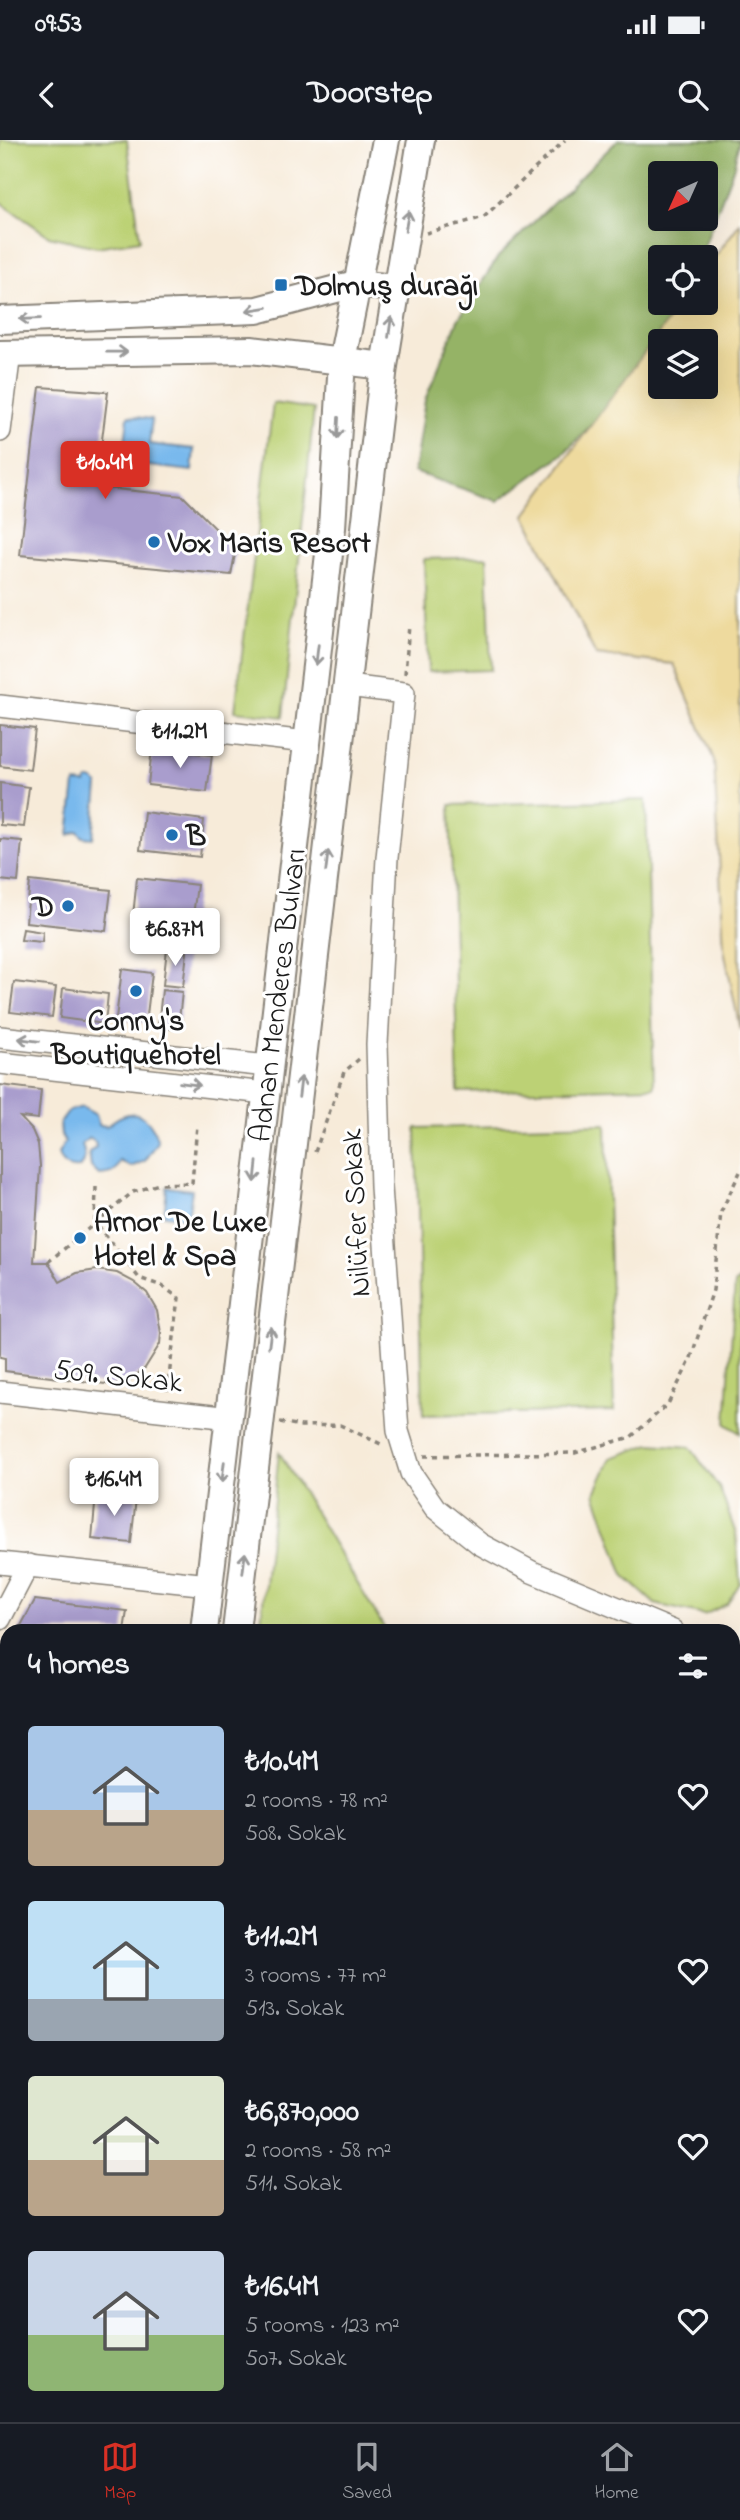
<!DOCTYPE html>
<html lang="en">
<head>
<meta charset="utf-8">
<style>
	body { margin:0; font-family:"Indie Flower",sans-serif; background:#242831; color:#f1f3f6; height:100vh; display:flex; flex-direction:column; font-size:26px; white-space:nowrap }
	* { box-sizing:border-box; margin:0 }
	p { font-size:23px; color:#9ea1a6 }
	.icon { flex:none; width:38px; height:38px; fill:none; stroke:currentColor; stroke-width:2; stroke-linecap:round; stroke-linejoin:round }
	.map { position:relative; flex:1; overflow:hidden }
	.panel { position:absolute; left:0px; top:1484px; width:740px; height:798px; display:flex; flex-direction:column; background:#171b24; border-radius:21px 21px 0 0; box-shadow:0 7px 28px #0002 }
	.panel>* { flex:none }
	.needle { width:46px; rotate:225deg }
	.controls { position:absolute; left:648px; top:21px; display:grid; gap:14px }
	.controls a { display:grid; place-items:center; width:70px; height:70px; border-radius:7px; background:#171b24; box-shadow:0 7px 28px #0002; font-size:35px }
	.price { position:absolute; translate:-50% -60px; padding:0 16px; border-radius:7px; background:#fff; color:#222; font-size:23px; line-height:46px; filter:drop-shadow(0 2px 4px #0008) }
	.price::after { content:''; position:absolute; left:50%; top:42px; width:21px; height:16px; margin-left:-10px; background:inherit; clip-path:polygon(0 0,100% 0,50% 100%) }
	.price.active { background:#d93025; color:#fff }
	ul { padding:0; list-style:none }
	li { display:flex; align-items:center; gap:21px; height:175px; padding:0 28px }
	li span { display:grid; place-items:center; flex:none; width:196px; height:140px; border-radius:7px; color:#555 }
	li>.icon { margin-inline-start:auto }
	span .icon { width:84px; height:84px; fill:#fffc; stroke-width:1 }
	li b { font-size:30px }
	h2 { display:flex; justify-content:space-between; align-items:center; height:84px; padding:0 28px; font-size:30px }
	.status { display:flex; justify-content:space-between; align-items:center; height:49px; padding:0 35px; background:#171b24; direction:ltr }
	.status svg { height:19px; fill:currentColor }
	header { display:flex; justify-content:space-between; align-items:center; height:91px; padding:0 28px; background:#171b24; font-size:32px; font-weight:800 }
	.tabs { display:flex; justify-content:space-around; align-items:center; height:98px; border-top:2px solid #363941; background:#171b24; font-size:19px; color:#9ea1a6 }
	.tabs a { display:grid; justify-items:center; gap:4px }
	.tabs .active { color:#d93025 }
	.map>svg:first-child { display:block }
	.industrial { fill:#cbbfd5 }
	.green { fill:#bcd175; stroke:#6c7648; stroke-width:2 }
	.forest { fill:#95b366; stroke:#586841; stroke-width:2; fill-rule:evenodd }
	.sand { fill:#eeda9e; stroke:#857b5d; stroke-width:2; fill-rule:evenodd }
	.water { fill:#79b9ed; stroke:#4a6a84; stroke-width:2 }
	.building { fill:#a99dcd }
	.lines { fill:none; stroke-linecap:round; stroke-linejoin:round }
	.minor-casing { stroke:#8a847a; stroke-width:24 }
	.major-casing { stroke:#8a847a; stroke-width:30 }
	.path { stroke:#8a847a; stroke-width:3.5; stroke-dasharray:5 5; stroke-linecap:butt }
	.minor { stroke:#fff; stroke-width:21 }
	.major { stroke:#fff; stroke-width:26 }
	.oneway { stroke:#999 }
	.poi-dot { fill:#1f6fb2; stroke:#fff; stroke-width:2.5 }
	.labels { text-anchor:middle; stroke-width:6; stroke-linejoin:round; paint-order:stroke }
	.poi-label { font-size:30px; font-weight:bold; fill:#1c1c1c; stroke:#fff; text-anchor:start }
	.street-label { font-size:30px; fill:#1c1c1c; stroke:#fff }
</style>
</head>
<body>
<div class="status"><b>09:53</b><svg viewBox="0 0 49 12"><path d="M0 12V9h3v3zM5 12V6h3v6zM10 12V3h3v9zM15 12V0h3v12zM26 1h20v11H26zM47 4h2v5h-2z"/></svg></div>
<header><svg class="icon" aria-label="back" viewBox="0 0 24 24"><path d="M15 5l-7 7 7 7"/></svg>Doorstep<svg class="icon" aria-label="search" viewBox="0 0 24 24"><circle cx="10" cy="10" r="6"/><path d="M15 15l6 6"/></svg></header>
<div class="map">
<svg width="740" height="2282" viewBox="0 0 740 2282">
	<rect width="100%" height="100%" fill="#fff"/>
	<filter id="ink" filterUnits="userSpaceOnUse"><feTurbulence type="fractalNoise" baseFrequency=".0143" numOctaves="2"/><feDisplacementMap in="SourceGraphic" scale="14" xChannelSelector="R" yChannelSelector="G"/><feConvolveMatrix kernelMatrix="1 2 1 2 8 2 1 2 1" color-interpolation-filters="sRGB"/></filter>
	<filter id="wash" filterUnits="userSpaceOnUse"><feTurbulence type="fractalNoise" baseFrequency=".00686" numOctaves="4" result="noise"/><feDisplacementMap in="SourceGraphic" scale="28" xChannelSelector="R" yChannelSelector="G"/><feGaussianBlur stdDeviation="1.57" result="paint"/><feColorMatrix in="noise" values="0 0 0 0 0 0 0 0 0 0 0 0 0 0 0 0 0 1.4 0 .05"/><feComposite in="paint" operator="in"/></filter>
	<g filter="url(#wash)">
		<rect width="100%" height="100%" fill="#f7ebd9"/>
		<!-- industrial -->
		<g class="industrial">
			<polygon points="740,1571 740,2266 733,2274 733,1577"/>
			<polygon points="532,2275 670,2275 666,2282 538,2282"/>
		</g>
		<!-- green -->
		<g class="green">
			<polygon points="0,0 127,0 140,100 97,107 49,96 4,65 0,61"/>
			<polygon points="273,263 314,269 283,577 235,571"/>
			<polygon points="487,417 491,530 428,532 424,419"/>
			<polygon points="646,660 654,947 458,952 450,665"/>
			<polygon points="606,984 614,1271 423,1275 416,988"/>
			<polygon points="740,1139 740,1293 726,1284 735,1144"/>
			<polygon points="651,1304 690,1307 720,1349 736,1394 740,1443 727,1464 704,1475 655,1464 624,1436 595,1353 611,1318"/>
			<polygon points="279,1312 386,1491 260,1491"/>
		</g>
		<!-- forest -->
		<path class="forest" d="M618,0H739L734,26L700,117H660V163H679L642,233L563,314L498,361L414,332L425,260L458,180L498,117ZM660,33H705V79H660Z"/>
		<!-- sand -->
		<path class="sand" d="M740,83V890L724,809L714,620L674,524L596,515L525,375L681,163H705V130ZM660,201H705V247H660Z"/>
		<!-- water -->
		<g class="water">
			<polygon points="128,276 152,279 149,304 194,309 192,331 123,323"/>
			<polygon points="88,640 94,640 98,646 93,698 83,697 78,691 69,695 75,643 85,644"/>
			<path d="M82,967L96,975L99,985L107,986C131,965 149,971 158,1002L145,1021L131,1027L120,1021C116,1033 111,1034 99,1035L91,1027L89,1013L96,1007L95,1002L89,998L82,1004C85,1013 86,1020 79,1028C67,1029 61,1025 58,1014L65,1002L61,995L60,983L69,971Z"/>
			<polygon points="167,1047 192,1050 188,1078 164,1075"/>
		</g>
		<g id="blocks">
			<!-- building -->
			<g class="building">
				<polygon points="40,247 108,252 96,347 183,356 236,409 231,435 20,415"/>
				<polygon points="0,585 35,589 30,630 0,626"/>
				<polygon points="152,608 212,615 207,652 148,645"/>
				<polygon points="0,643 29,647 24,687 0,685"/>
				<polygon points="144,672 204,680 200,717 140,710"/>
				<polygon points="0,699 22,701 18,742 0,740"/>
				<polygon points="137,738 197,745 192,784 133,776"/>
				<polygon points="30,741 111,750 106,791 26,782"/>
				<polygon points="23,789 43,792 42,802 21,800"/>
				<polygon points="167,809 187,812 183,847 163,845"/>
				<polygon points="122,829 152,833 146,883 116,879"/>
				<polygon points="14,842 56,847 52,877 10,872"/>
				<polygon points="63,848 108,854 105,884 60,878"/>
				<polygon points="162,850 182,852 178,890 158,887"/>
				<polygon points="0,945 41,950 38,979 20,977 32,990 38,1004 40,1026 34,1122 48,1122 60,1142 77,1133 97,1130 117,1133 134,1142 147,1153 157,1170 161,1193 160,1204 145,1228 131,1239 113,1245 5,1231 5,1218 0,1217"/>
				<polygon points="96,1354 136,1358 131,1403 92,1399"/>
				<polygon points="35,1460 127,1471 124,1491 18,1491"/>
				<polygon points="0,1543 7,1547 6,1618 0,1616"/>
				<polygon points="0,1728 7,1730 7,1771 0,1769"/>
				<polygon points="740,2213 740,2245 733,2241 733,2222"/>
				<polygon points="0,2258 7,2260 7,2275 28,2275 26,2282 0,2282"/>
				<rect x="374" y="2275" width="56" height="7"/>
			</g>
		</g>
	</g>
	<g filter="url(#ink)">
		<use href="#blocks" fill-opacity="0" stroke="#8a847a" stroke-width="2"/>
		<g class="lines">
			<!-- minor casing -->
			<g class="minor-casing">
				<g id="minor">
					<polyline points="0,291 10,213"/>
					<polyline points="348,546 404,553 387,718 377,904 381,1047 398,1291 411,1333 435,1368 480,1404 532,1432 673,1491"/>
					<polyline points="0,566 306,602"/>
					<polyline points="0,897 268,926"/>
					<polyline points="0,923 265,953"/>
					<polyline points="0,1252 230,1278"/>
					<polyline points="0,1423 209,1445"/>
					<polyline points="0,1479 28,1425"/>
					<polyline points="733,1516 740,1519"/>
					<polyline points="0,1872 7,1874"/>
					<polyline points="733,1879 740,1875"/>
					<polyline points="0,1921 7,1923"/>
					<polyline points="733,2061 740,2060"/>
					<polyline points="733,2158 740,2146"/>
					<polyline points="0,2199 7,2201"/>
					<polyline points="0,2236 7,2238"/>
					<polyline points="290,2275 292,2282"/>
					<polyline points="532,2275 538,2282"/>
					<polyline points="666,2282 670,2275"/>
				</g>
			</g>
			<!-- major casing -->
			<g class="major-casing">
				<g id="major">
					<polyline points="0,180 257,170 355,144 395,148"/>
					<polyline points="0,214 251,210 384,226"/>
					<polyline points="204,1491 332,388 342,220 386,0"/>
					<polyline points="236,1491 384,226 421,0"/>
					<polyline points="107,2282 108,2275"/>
					<polyline points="145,2282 145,2275"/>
				</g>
			</g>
			<!-- path -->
			<g class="path">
				<polyline points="426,93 484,77 565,0"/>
				<polyline points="405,534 409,485"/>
				<polyline points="315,1012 344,932 359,919"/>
				<polyline points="96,1047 95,1082 139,1138 162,1146 179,1158 167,1252"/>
				<polyline points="48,1122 133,1052 159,1044 192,1043 197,985"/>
				<polyline points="280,1282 301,1286 340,1285 383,1305"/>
				<polyline points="424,1316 575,1313 631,1297 668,1264 690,1221 713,1150 721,1072 740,1032"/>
			</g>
			<!-- minor -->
			<use href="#minor" class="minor"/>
			<!-- major -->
			<use href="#major" class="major"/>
		</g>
		<!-- one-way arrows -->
		<defs><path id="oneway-shaft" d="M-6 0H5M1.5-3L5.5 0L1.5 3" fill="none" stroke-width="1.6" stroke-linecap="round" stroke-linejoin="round" transform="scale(1.75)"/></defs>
		<g class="oneway">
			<use href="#oneway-shaft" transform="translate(407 81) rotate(-80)"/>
			<use href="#oneway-shaft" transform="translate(257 169) rotate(171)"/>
			<use href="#oneway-shaft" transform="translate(30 179) rotate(178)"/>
			<use href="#oneway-shaft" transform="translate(390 187) rotate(-82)"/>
			<use href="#oneway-shaft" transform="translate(117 212) rotate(-1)"/>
			<use href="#oneway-shaft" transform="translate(338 288) rotate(93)"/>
			<use href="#oneway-shaft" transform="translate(317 515) rotate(97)"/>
			<use href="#oneway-shaft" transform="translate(327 721) rotate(-83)"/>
			<use href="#oneway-shaft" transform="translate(29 900) rotate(-173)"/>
			<use href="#oneway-shaft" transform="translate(190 944) rotate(7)"/>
			<use href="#oneway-shaft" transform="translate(300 947) rotate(-83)"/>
			<use href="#oneway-shaft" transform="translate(256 1032) rotate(96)"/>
			<use href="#oneway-shaft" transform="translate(270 1197) rotate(-83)"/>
			<use href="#oneway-shaft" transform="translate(223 1332) rotate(97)"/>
			<use href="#oneway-shaft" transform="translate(244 1423) rotate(-83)"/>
		</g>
	</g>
	<!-- markers -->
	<g class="poi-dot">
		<rect x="274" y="138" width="14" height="14" rx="3.5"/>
		<circle cx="154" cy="402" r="7"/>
		<circle cx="172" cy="695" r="7"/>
		<circle cx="68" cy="766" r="7"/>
		<circle cx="136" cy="851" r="7"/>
		<circle cx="80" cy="1098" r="7"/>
	</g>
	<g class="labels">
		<!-- poi labels -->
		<g class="poi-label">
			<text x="295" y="155">Dolmuş durağı</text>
			<text x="168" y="412">Vox Maris Resort</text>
			<text x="186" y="705">B</text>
			<text x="54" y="776" text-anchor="end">D</text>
			<text x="136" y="890" text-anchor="middle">Conny's<tspan x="136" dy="34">Boutiquehotel</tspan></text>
			<text x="94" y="1091">Arnor De Luxe<tspan x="94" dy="34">Hotel &amp; Spa</tspan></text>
		</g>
		<!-- street labels -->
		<g class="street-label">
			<text transform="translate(277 855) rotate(-83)" y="10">Adnan Menderes Bulvarı</text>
			<text transform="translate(355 1073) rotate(-93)" y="10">Nilüfer Sokak</text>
			<text transform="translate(118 1235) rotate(6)" y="10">509. Sokak</text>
		</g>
	</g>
</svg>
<div class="controls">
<a><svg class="needle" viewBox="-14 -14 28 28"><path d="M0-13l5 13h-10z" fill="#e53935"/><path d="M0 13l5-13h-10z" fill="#9ea1a6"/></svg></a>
<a><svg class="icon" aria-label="locate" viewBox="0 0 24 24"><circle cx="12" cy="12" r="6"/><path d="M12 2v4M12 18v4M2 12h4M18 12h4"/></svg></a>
<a><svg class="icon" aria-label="layers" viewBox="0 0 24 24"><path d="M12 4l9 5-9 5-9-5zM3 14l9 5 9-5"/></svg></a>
</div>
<b class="price active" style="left:105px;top:361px">₺10.4M</b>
<b class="price" style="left:180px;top:630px">₺11.2M</b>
<b class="price" style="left:175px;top:828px">₺6.87M</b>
<b class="price" style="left:114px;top:1378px">₺16.4M</b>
<section class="panel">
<h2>4 homes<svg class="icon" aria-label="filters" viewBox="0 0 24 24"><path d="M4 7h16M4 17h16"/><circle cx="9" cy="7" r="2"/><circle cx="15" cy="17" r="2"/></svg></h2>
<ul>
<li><span style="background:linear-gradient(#a9c7e8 60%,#b9a48a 0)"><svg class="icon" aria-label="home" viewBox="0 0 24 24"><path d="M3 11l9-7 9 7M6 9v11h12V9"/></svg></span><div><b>₺10.4M</b><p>2 rooms · 78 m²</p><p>508. Sokak</p></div><svg class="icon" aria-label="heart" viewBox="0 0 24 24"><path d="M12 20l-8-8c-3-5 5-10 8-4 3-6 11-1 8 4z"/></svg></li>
<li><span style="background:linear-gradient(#bfe0f5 70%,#9aa5b1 0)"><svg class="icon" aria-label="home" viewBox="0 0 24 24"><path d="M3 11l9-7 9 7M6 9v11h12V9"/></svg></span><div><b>₺11.2M</b><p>3 rooms · 77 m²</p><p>513. Sokak</p></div><svg class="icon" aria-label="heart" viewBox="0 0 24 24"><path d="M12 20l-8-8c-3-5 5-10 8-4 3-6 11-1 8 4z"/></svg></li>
<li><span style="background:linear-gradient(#dfe7d0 60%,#b9a48a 0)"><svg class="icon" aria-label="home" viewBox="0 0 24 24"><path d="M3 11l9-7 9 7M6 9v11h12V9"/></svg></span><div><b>₺6,870,000</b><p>2 rooms · 58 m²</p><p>511. Sokak</p></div><svg class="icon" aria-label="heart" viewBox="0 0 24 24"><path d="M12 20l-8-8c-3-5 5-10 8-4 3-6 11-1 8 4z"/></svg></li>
<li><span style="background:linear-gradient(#c9d6e8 60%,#8fb573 0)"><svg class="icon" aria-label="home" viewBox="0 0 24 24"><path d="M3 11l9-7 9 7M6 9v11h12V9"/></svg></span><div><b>₺16.4M</b><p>5 rooms · 123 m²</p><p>507. Sokak</p></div><svg class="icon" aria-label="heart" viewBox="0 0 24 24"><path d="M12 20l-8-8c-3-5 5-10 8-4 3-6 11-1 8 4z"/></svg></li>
</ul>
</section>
</div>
<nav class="tabs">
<a class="active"><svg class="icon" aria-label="map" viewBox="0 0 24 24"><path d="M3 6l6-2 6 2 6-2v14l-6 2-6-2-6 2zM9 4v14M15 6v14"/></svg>Map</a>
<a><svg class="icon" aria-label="saved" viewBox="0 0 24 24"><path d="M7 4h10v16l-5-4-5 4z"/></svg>Saved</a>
<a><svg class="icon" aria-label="home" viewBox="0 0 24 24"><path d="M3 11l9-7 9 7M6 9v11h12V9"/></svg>Home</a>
</nav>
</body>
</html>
